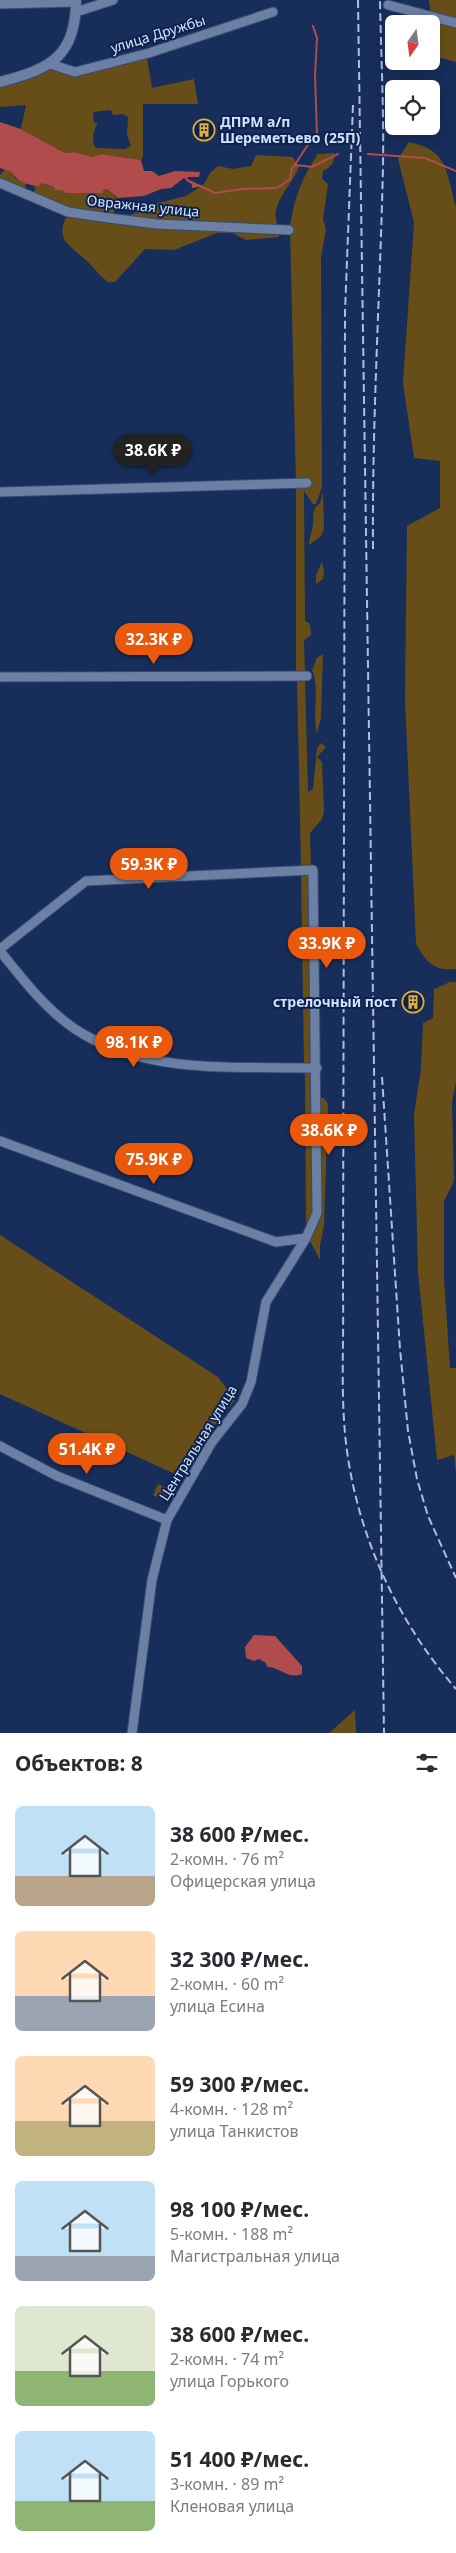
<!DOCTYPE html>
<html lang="ru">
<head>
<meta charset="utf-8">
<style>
	body { margin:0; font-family:"Noto Sans",sans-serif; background:#f2f2f3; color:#2b2b33; height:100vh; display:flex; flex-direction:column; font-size:19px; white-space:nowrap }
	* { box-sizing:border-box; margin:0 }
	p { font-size:16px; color:#7c7c81 }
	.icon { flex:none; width:28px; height:28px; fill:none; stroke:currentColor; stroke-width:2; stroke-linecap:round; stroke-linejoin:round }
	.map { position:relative; height:1733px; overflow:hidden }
	.sheet { display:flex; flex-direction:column; background:#fff; flex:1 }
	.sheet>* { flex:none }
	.needle { width:32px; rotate:194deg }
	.fabs { position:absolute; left:385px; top:15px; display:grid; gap:10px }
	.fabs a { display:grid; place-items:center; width:55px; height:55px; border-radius:8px; background:#fff; box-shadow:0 2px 12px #0003; font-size:25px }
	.price { position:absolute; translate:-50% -42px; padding:0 11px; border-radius:18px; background:#ea580c; color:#fff; font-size:16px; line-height:32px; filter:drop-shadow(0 1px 2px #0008) }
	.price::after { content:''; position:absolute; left:50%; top:30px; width:15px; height:11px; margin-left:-8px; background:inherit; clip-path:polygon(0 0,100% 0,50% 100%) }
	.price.current { background:#222; color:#fff }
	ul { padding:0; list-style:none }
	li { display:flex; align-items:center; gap:15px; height:125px; padding:0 15px }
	li span { display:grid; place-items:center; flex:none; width:140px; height:100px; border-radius:8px; color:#555 }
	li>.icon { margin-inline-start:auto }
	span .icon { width:60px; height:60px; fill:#fffc; stroke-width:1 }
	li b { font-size:21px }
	h2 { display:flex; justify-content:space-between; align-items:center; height:60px; padding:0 15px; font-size:21px }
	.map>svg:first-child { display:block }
	.green { fill:#674e18; fill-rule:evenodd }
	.water { fill:#b04c4b }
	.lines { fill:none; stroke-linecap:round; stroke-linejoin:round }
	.stream { stroke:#b04c4b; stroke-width:2 }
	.minor-casing { stroke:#354a74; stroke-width:11 }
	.tertiary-casing { stroke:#354a74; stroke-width:12 }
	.minor { stroke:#6c80a3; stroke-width:9 }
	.tertiary { stroke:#6c80a3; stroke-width:10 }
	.rail { stroke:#adbede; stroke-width:2; stroke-dasharray:8 4; stroke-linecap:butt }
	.labels { text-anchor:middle; stroke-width:4; stroke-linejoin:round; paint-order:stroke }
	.street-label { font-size:14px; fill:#d2e2ff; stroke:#0d234e }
	.poi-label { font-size:14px; font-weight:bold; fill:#d2e2ff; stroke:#0d234e; text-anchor:start }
</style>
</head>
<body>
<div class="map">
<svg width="456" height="1733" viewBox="0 0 456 1733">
	<rect width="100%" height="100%" fill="#172d5a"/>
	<!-- green -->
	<g class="green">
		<polygon points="429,0 456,0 456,62 431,55 431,24 421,24 431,17"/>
		<path d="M147,58L152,88L194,79L198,104H143V156L141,160L101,154L93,157L74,152L65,153L21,129L26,105L0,107V86L38,76L50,68L76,74ZM111,110L113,115L122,114L128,117L127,135L131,146L125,149L96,148C91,141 93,131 98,123H94L93,112Z"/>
		<path d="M409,142C449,150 446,173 456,207V969C434,971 427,963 416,944L405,699L407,526L440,508V461L414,458L403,383L414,222L398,159Z"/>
		<path d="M334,153C335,163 331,167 323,171L322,179L328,184L323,219L326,229L321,257L322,487L316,504H313L304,491L305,621L310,624L311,635L304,640L305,673L296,674V486L290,226C294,199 302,177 318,154Z"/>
		<path d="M256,155L293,157L299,167C293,182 280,194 276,210C274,220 280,227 279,237L246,240L232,233H217L174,250L145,249L115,282H108C100,276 95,269 88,262C74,248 54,241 66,218L73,215C83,220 95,223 106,218L111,224L154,204L186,196L204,184L210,173L218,166L233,169L251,166Z"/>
		<polygon points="5,169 12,172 15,178 26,183 25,189 0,182 0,175"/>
		<path d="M42,183C63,192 81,192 102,193L103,190L107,189L119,200L114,206V216L68,210L32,194L36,189L33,186H39Z"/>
		<path d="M323,492L324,529L321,536L309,545C309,538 312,532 313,525C314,516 311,509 320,503Z"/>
		<polygon points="322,562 324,573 323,579 316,584 316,575"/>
		<path d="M323,654L321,718L317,733C312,712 320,689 312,670L317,658Z"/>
		<polygon points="297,679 305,679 308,792 313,789 317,748 321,743 326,747 317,757 322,762 324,811 322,819 310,833 311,867 301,867"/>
		<polygon points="301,873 310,873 314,1065 304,1065"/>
		<polygon points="450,982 456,982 456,1082 452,1102 454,1181 444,1201 444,1278 450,1368 456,1368 456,1472 454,1455 437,1460 418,1272 414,1114 421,1069 423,1023 433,1018 434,989"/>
		<polygon points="314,1070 315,1212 306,1232 305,1071"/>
		<polygon points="319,1098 324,1098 328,1104 324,1226 320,1245 320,1260 309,1239 319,1214"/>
		<polygon points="0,1235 218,1377 235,1400 175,1474 0,1394"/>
		<polygon points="158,1484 171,1490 166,1501 153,1495"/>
		<polygon points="355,1710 356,1733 329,1733"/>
	</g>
	<!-- water -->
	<g class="water">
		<path d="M0,122L21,129L65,153L74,152L93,157L101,154L141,160L144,171H152L159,176L175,171L200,172L199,177H186L187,180L202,186L192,188V185L184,178L171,188L161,189L144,196L118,198L107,189L103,190V193H66L62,190H55L54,187L42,183L39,186C29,186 16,181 12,172L0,168Z"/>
		<path d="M254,1635L275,1636L302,1666V1674C288,1680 280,1667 267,1667L266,1663L259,1659L254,1661L246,1658L245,1647Z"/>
	</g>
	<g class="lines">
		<!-- stream -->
		<g class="stream">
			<polyline points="368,154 425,158 456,171"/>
			<polyline points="294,166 311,140 317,135 315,75 317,38 313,26"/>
			<polyline points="186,176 187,180 215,193 242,189 277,188 290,179 292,168 296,165 312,167 338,154"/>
		</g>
		<!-- minor casing -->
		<g class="minor-casing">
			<g id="minor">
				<polyline points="0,4 76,2"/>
				<polyline points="388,5 456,23"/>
				<polyline points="76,12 113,0"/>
				<polyline points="50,64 75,72 149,53 273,12"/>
				<polyline points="0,183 68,212 109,218 157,224 289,230"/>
				<polyline points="0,492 307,483"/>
				<polyline points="0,677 307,676"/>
				<polyline points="0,949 86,881 313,870 317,1213 306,1238 266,1302 251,1382 242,1404 212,1442 167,1520 152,1580 132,1733"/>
				<path d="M0,951C24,981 50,1015 83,1034C153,1075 238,1066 317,1068"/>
				<polyline points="0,1141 276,1242 306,1238"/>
				<polyline points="0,1446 57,1476 167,1520"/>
			</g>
		</g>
		<!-- tertiary casing -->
		<g class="tertiary-casing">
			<path id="tertiary" d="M0,82C50,69 76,57 76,0"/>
		</g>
		<!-- minor -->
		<use href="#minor" class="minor"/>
		<!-- tertiary -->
		<use href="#tertiary" class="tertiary"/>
		<!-- rail -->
		<g class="rail">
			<polyline points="358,0 384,1733"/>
			<path d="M353,105L345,312L343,1295C344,1347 340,1400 347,1451C359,1539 398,1622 456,1689"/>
			<path d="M373,549C372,421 380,294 383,167C384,111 381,55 380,0"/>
			<polyline points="382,1077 400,1349 408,1431 417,1479 428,1516 456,1578"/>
		</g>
	</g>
	<!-- icons -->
	<defs>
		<g id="building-ring" transform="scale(1.125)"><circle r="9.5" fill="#0d234e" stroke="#e4ad35" stroke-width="1.5"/><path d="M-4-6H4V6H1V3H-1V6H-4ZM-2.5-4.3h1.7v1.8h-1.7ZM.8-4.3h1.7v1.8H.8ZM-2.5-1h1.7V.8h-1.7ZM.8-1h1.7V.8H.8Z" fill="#e4ad35"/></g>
	</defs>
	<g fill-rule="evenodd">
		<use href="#building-ring" x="204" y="130"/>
		<use href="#building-ring" x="413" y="1002"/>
	</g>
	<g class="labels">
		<!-- street labels -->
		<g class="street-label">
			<text transform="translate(158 34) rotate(-17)" y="5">улица Дружбы</text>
			<text transform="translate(143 206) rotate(6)" y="5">Овражная улица</text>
			<text transform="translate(198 1443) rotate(-58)" y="5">Центральная улица</text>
		</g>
		<!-- poi labels -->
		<g class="poi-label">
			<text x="220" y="127">ДПРМ а/п<tspan x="220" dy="16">Шереметьево (25П)</tspan></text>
			<text x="397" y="1007" text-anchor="end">стрелочный пост</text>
		</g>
	</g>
</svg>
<div class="fabs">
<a><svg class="needle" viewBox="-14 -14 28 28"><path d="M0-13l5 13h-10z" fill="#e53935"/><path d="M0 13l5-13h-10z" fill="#7c7c81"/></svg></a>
<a><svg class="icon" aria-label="locate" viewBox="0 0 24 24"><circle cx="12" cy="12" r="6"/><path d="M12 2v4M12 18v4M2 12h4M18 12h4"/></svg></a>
</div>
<b class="price current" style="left:153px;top:476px">38.6K ₽</b>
<b class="price" style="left:154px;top:665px">32.3K ₽</b>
<b class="price" style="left:149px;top:890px">59.3K ₽</b>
<b class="price" style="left:327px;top:969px">33.9K ₽</b>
<b class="price" style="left:134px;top:1068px">98.1K ₽</b>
<b class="price" style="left:329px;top:1156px">38.6K ₽</b>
<b class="price" style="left:154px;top:1185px">75.9K ₽</b>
<b class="price" style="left:87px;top:1475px">51.4K ₽</b>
</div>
<section class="sheet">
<h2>Объектов: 8<svg class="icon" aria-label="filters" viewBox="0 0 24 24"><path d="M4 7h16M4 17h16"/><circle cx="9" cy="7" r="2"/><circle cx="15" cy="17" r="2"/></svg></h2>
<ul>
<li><span style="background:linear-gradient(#bfe0f5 70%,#b9a48a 0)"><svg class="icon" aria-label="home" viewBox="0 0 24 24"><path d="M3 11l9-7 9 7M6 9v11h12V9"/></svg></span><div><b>38 600 ₽/мес.</b><p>2-комн. · 76 m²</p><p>Офицерская улица</p></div></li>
<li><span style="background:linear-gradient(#ffd9b3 65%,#9aa5b1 0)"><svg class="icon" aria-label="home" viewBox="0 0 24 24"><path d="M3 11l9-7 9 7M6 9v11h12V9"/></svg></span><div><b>32 300 ₽/мес.</b><p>2-комн. · 60 m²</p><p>улица Есина</p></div></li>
<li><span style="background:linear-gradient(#ffd9b3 65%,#c2b280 0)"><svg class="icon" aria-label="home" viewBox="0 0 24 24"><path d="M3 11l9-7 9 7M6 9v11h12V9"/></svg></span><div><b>59 300 ₽/мес.</b><p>4-комн. · 128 m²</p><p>улица Танкистов</p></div></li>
<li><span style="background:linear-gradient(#bfe0f5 75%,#9aa5b1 0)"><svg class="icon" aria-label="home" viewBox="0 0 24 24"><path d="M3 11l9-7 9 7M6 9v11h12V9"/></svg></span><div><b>98 100 ₽/мес.</b><p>5-комн. · 188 m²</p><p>Магистральная улица</p></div></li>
<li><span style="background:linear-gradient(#dfe7d0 65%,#8fb573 0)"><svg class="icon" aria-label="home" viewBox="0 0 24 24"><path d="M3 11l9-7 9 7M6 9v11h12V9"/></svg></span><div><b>38 600 ₽/мес.</b><p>2-комн. · 74 m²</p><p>улица Горького</p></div></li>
<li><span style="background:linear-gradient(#bfe0f5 70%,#8fb573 0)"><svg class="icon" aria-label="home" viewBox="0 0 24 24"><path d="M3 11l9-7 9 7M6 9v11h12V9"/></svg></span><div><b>51 400 ₽/мес.</b><p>3-комн. · 89 m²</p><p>Кленовая улица</p></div></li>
</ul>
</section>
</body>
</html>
